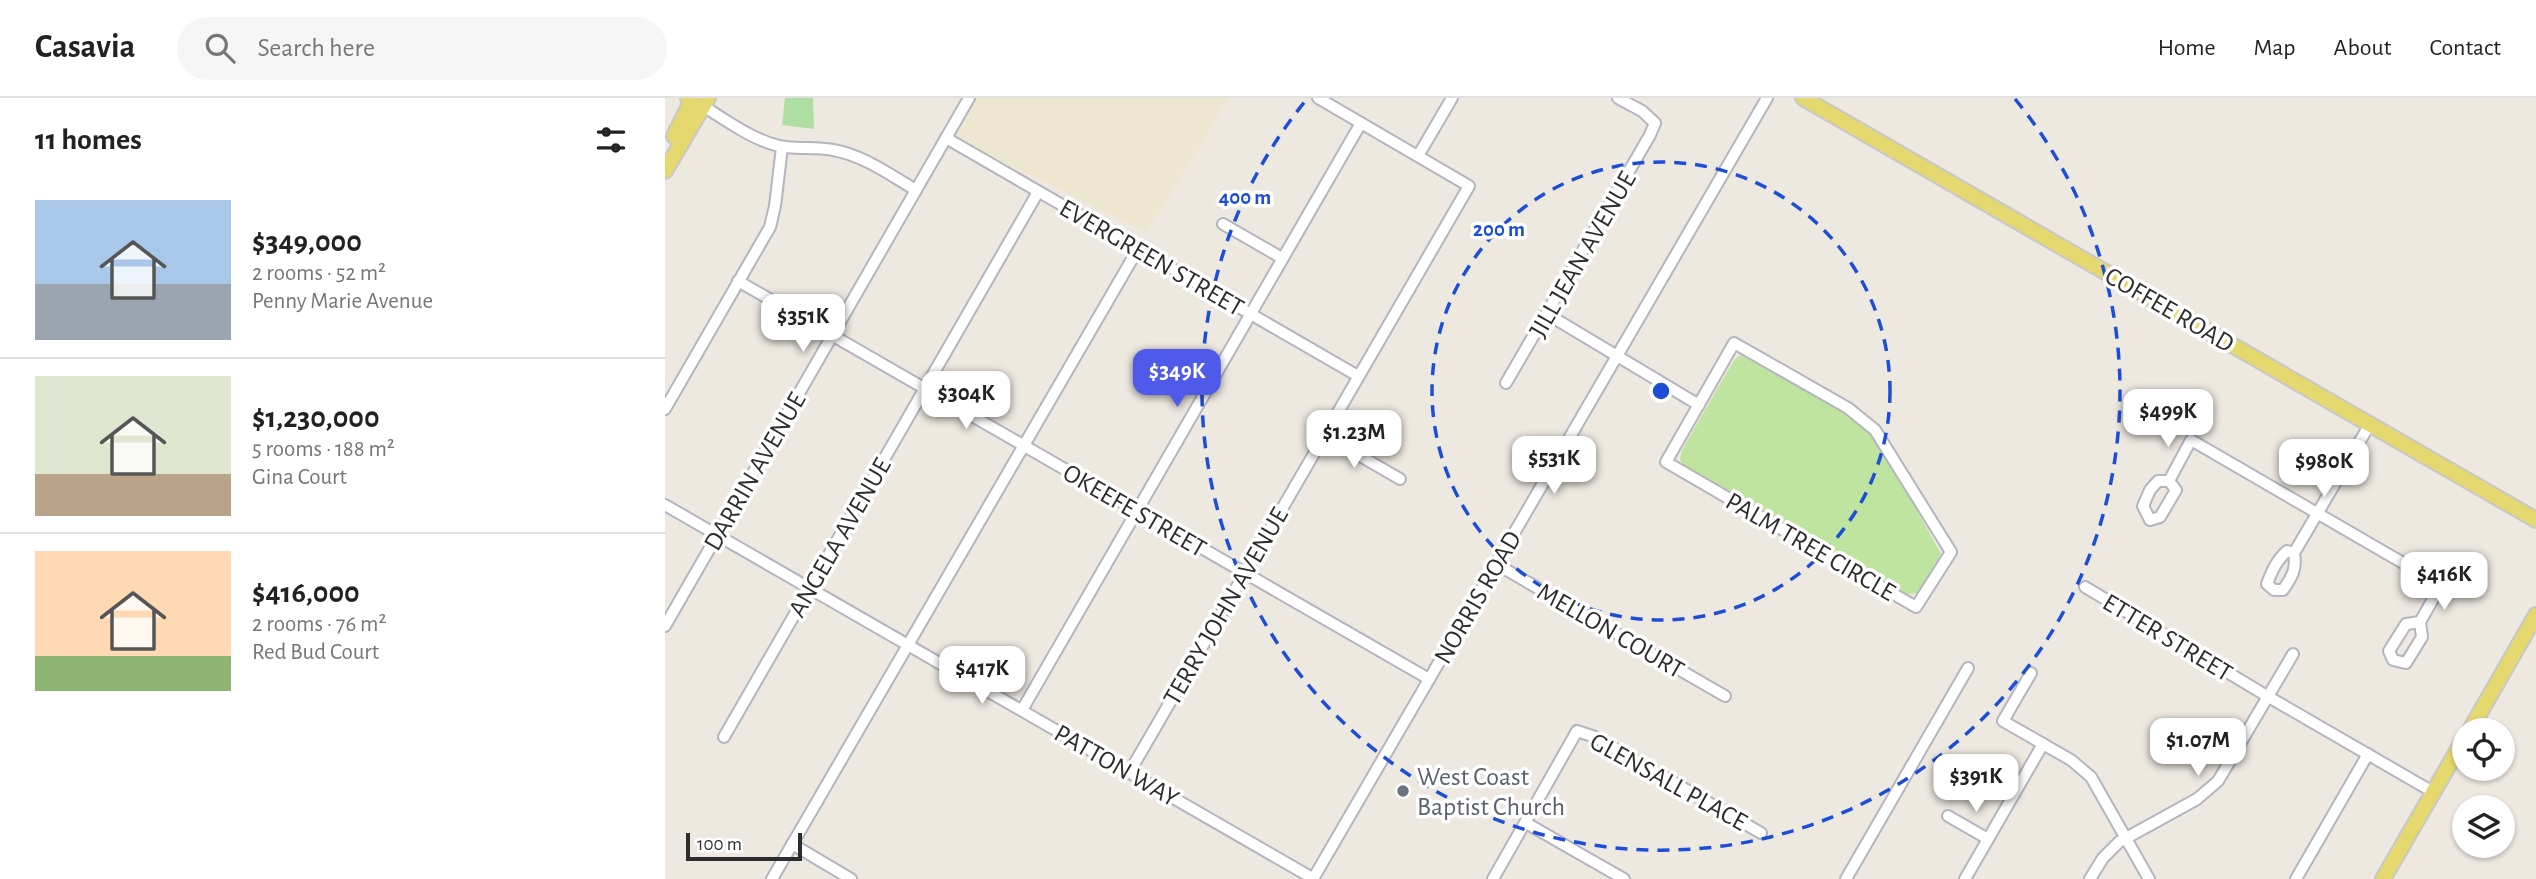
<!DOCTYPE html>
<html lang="en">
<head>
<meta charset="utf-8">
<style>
	body { margin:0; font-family:"Alegreya Sans",sans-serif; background:#f6f6f6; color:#222; height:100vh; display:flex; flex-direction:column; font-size:26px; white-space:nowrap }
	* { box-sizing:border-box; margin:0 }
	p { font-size:23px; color:#767676 }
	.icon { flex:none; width:38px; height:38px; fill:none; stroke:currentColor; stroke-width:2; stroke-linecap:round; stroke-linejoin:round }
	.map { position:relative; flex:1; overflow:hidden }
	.drawer { display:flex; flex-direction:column; background:#fff; width:665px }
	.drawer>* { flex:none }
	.controls { position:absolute; left:1787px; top:620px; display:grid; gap:14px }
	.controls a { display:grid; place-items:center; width:63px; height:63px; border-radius:50%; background:#fff; box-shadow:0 2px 5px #0004; font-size:35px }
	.scale { position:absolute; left:21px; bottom:18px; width:116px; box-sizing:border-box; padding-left:7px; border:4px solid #2d2d2d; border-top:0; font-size:19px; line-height:24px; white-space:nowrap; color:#2d2d2d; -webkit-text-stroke:5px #fff; paint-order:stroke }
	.price { position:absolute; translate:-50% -60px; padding:0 16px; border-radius:14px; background:#fff; color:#222; font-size:23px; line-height:46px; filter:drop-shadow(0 2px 4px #0008) }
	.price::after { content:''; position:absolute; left:50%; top:42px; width:21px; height:16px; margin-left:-10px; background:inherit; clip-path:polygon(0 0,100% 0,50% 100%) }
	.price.on { background:#505aea; color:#fff }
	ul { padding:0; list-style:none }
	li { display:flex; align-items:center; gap:21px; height:175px; padding:0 35px }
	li+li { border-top:2px solid #e0e0e0 }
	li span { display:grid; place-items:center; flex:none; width:196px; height:140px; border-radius:0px; color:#555 }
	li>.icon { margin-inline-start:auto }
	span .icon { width:84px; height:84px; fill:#fffc; stroke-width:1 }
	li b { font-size:30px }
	h2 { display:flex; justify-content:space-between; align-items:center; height:84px; padding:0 35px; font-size:30px }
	header { display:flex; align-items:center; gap:42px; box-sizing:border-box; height:98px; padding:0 35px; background:#fff; border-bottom:2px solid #e0e0e0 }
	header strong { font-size:33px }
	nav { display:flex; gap:38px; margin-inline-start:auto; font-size:24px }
	.search { width:490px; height:63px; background:#f6f6f6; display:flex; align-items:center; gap:18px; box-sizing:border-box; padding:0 24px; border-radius:38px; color:#767676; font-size:26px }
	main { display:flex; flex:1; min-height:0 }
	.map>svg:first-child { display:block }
	.education { fill:#ede7d2 }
	.green { fill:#afdea3 }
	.pitch { fill:#bee49f }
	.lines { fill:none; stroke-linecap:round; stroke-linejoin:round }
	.minor-casing { stroke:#b4b5bf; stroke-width:14 }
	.major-casing { stroke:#c8c8c8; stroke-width:18 }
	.minor { stroke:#fff; stroke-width:10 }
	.major { stroke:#e5d86e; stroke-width:14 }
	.ring { fill:none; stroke:#1d4ed8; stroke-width:3.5; stroke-dasharray:12 9 }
	.worship-dot { fill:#6b7280; stroke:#fff; stroke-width:2.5 }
	.labels { text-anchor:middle; stroke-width:7; stroke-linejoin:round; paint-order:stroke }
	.street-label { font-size:26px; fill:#2d2d2d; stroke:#fff }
	.worship-label { font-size:26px; fill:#5b616d; stroke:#fff; text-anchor:start }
	.centre { fill:#1d4ed8; stroke:#fff; stroke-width:3.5 }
	.ring-label { font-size:21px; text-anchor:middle; font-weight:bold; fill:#1d4ed8; stroke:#fff; stroke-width:7; stroke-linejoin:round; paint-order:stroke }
</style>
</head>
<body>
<header>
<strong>Casavia</strong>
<div class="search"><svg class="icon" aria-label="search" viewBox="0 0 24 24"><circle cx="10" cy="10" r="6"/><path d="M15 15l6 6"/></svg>Search here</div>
<nav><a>Home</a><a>Map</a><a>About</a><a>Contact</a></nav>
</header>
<main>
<section class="drawer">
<h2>11 homes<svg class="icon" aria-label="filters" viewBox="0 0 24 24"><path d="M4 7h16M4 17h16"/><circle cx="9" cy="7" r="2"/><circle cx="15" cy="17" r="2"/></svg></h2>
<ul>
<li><span style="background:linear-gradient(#a9c7e8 60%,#9aa5b1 0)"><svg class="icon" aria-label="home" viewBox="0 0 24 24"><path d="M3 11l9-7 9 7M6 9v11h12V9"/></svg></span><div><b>$349,000</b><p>2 rooms · 52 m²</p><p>Penny Marie Avenue</p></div></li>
<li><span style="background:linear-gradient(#dfe7d0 70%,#b9a48a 0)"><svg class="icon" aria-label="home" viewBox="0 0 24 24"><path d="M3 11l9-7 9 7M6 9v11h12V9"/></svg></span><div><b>$1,230,000</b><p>5 rooms · 188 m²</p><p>Gina Court</p></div></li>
<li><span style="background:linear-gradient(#ffd9b3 75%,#8fb573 0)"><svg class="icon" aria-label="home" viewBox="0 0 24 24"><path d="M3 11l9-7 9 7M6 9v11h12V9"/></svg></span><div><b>$416,000</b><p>2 rooms · 76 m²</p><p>Red Bud Court</p></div></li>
</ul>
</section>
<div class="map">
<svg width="1871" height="781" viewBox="0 0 1871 781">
	<rect width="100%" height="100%" fill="#ede9e1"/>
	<!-- education -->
	<polygon class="education" points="305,0 564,0 482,135 283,37"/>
	<!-- green -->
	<polygon class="green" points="120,0 148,0 149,31 117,27"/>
	<!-- pitch -->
	<polygon class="pitch" points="1076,257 1173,311 1206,337 1221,356 1276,456 1254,495 1242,496 1017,366 1015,361 1017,352 1069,262"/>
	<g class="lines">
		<!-- minor casing -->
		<g class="minor-casing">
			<g id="minor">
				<path d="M38,8C59,21 81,37 104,45C125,53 147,48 168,52C198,57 225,77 251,92"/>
				<polyline points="281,40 693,278"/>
				<polyline points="753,58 787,0"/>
				<polyline points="558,126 617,160"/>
				<polyline points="73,183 764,581"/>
				<polyline points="882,216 1034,307"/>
				<polygon points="1069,245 1183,310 1210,332 1286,454 1251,509 1001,364"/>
				<polyline points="841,285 985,37 990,25 977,13 953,0"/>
				<polyline points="0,311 105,129 110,108 117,49"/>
				<polyline points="659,337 735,381"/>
				<polyline points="1504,383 1493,383 1485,392 1478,408 1485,422 1495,419 1511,392 1504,383 1526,342 1776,487 1755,524 1757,539 1741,565 1728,562 1724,553 1741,526 1755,524"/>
				<polyline points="0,407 649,781"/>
				<path d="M1629,455L1622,453C1611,463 1607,473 1602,486L1609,492H1618C1627,479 1632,471 1629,455L1705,326"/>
				<polyline points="831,466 1060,598"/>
				<polyline points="1420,489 1602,598 1768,694"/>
				<polyline points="0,528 304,0"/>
				<polyline points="1366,575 1338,623 1406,662 1426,679 1484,781"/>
				<polyline points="357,612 696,25"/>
				<polyline points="59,639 373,94"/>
				<polyline points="464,675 804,88 653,0"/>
				<polyline points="1283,718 1323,741"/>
				<polyline points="861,725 959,781"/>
				<polyline points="127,746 186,781"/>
				<polyline points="107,781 473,151"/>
				<polyline points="648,781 1102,0"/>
				<polyline points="828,781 912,633 930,639 1096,735"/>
				<polyline points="1181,781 1303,570"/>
				<polyline points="1300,781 1378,646"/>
				<polyline points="1425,781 1438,760 1454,744 1532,701 1553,683 1628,556"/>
				<polyline points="1631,781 1703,656"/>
			</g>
		</g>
		<!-- major casing -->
		<g class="major-casing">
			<g id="major">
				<polyline points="1138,0 1871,422"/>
				<polyline points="9,38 26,4 23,0"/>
				<polyline points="0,73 43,0"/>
				<polyline points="1805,632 1871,517"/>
				<polyline points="1718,781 1799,641"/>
			</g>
		</g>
		<!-- minor -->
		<use href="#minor" class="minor"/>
		<!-- major -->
		<use href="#major" class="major"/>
	</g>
	<!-- distance rings -->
	<g class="ring">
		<circle cx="996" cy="293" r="229"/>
		<path d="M1350 1A459 459 0 1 1 642 1"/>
	</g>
	<!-- markers -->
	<circle class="worship-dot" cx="738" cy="693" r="7"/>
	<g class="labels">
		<!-- street labels -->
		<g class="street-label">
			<text transform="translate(917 156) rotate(-60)" y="9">JILL JEAN AVENUE</text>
			<text transform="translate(487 159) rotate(30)" y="9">EVERGREEN STREET</text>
			<text transform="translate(1505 211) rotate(30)" y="9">COFFEE ROAD</text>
			<text transform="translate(89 373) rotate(-60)" y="9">DARRIN AVENUE</text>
			<text transform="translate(470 412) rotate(30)" y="9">OKEEFE STREET</text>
			<text transform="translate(174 439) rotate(-60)" y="9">ANGELA AVENUE</text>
			<text transform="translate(1146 448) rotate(30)" y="9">PALM TREE CIRCLE</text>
			<text transform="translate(812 499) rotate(-60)" y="9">NORRIS ROAD</text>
			<text transform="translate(560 508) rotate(-60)" y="9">TERRY JOHN AVENUE</text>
			<text transform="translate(946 532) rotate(30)" y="9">MELLON COURT</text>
			<text transform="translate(1503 539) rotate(31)" y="9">ETTER STREET</text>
			<text transform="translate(452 667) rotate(30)" y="9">PATTON WAY</text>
			<text transform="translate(1004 683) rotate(29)" y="9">GLENSALL PLACE</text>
		</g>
		<!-- worship labels -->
		<g class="worship-label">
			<text x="752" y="687">West Coast<tspan x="752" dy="30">Baptist Church</tspan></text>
		</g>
	</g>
	<circle cx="996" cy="293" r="10" class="centre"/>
	<g class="ring-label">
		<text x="580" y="106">400 m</text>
		<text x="834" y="138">200 m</text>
	</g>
</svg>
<div class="controls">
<a><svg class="icon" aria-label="locate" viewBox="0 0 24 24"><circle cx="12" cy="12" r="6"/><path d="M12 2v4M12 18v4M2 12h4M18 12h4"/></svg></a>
<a><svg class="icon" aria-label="layers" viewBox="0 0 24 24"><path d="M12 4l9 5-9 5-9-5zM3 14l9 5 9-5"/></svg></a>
</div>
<div class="scale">100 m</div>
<b class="price" style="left:138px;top:256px">$351K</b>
<b class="price on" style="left:512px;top:311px">$349K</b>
<b class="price" style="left:301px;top:333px">$304K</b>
<b class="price" style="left:1503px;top:351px">$499K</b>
<b class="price" style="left:689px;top:372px">$1.23M</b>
<b class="price" style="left:889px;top:398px">$531K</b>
<b class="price" style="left:1659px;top:401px">$980K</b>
<b class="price" style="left:1779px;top:514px">$416K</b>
<b class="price" style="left:317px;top:608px">$417K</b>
<b class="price" style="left:1533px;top:680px">$1.07M</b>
<b class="price" style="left:1311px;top:716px">$391K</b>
</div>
</main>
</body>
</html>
